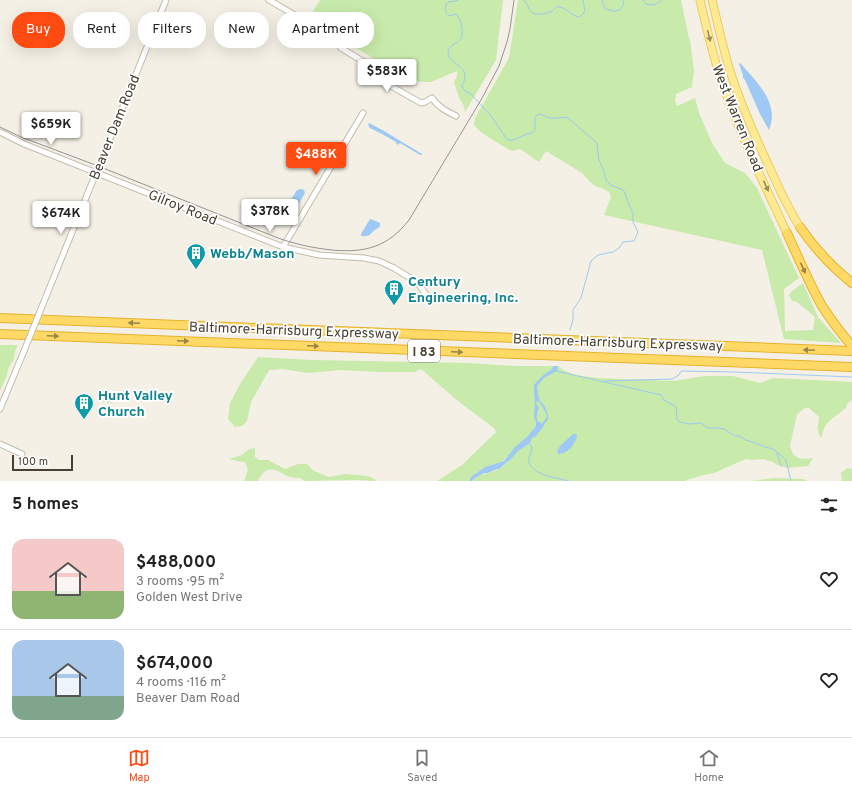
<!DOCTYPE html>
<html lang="en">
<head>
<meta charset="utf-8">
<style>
	body { margin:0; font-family:Overpass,sans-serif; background:#f6f6f6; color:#222; height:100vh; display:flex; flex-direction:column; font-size:15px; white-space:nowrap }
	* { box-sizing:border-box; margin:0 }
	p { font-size:13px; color:#767676 }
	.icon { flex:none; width:22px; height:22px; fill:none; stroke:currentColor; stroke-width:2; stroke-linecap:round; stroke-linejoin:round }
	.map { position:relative; height:481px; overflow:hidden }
	.side { display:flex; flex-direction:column; background:#fff; flex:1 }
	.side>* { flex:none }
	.guide { position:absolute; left:12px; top:12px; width:400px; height:36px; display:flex; gap:8px }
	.scale { position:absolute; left:12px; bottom:10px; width:61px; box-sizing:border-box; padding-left:4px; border:2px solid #464134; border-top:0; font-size:11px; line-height:14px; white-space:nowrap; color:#464134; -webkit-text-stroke:3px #fff; paint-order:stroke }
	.price { position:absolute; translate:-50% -34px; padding:0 9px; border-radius:4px; background:#fff; color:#222; font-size:13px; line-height:26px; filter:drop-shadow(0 1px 2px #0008) }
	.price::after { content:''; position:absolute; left:50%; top:24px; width:12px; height:9px; margin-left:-6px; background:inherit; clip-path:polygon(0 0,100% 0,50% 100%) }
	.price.active { background:#ff4a11; color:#fff }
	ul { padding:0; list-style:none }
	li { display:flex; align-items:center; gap:12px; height:100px; padding:0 12px }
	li+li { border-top:1px solid #e0e0e0 }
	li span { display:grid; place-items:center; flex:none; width:112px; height:80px; border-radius:12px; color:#555 }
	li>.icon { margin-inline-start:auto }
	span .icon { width:48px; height:48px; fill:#fffc; stroke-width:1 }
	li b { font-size:17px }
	h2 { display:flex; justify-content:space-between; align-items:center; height:48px; padding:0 12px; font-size:17px }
	.pill { padding:0 14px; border-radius:16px; background:#fff; box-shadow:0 4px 16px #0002; font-size:14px; line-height:36px }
	.pill.active { background:#ff4a11; color:#fff }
	.tab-bar { display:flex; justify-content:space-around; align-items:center; height:56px; border-top:1px solid #e0e0e0; background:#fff; font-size:11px; color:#767676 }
	.tab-bar a { display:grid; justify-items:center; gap:2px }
	.tab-bar .active { color:#ff4a11 }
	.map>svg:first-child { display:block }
	.green { fill:#c8eaab }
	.water { fill:#9dc9f4; fill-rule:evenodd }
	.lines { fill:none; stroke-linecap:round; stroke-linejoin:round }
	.stream { stroke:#9dc9f4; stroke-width:1 }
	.minor-casing { stroke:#c2bcaa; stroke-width:7 }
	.major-casing { stroke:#eacc5c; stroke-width:9 }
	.highway-casing { stroke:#e6b22d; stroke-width:10 }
	.minor { stroke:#fff; stroke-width:5 }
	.major { stroke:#ffea93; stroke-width:7 }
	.highway { stroke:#ffd965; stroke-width:8 }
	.tram { stroke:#959595; stroke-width:1 }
	.minor-bridge-casing { stroke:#c2bcaa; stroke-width:7; stroke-linecap:butt }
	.minor-bridge { stroke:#fff; stroke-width:5 }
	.oneway { fill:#998d5f }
	.oneway2 { fill:#99854a }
	.labels { text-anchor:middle; stroke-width:3.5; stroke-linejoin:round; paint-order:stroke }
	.shield { fill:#fff; stroke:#7e7a71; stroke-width:1 }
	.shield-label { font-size:13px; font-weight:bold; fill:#464134 }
	.street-label { font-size:14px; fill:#464134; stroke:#fff }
	.culture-label { font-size:14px; font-weight:bold; fill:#0d838f; stroke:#fff; text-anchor:start }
</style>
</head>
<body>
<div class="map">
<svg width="852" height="481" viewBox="0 0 852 481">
	<rect width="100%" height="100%" fill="#f4f0e5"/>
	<!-- green -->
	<g class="green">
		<polygon points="320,0 503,0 496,60 465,112 464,106 459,98 454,82 457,76 457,71 431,82 420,82 399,73 394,65 389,68 325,29 326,26 310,16"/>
		<path d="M518,0H681L689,39H690L694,71L692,87L676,94L675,101L677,106L695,98L699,113L712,143L725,163L745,173L757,188L799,278L784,289L785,331L813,330L815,317L797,302L792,301L789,295L792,291L803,283L818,317L841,343L784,339L762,250L604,215L611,197L609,192L604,189L595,186L589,181L582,173L546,151L539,162L520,149L513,151L508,149C497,142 483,136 474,125L475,118L509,58Z"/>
		<polygon points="0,345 18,345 15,351 14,359 9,367 7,375 0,391"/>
		<path d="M258,357L313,360L467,363L516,366H553L552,369L549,372L558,369V366L565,371L576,375L598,378L674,381L704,376H733L760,383L773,378L852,382V400L847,404L846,408L829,421L825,426L821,438C816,431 818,425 819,417L809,408H805L797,414L790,446L793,454L798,458L805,459L813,458L808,466L788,468L777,465L773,462L763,459L752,460L746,459L732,465L714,473L703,475L684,481H472C477,475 482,474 489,473C492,472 497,470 500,468C508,464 512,456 518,451C521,449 524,447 526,445C521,448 514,450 510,454C507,456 506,459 503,461C501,463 500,462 497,463C487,466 475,471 469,481H437L462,465L496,432L494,428L458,401L421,369L415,372H378L341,370L308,373L282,369L269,370L251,402L247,421L242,426L235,427L228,419L230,403L240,384Z"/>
		<polygon points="106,391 113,395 112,396 115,400 112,403 110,402 108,403 104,401 103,402 98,400 101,394 105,393"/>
		<path d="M255,448V457L259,460H268L285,469L298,464H307L314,471L329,477L345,474L368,476L375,479L376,481L354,480L305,481C298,476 297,479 290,477C286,476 282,473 278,471C268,467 262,472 258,481H244L248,470L245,462L237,461L229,459L242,455L249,449Z"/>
		<polygon points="847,468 852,469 852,481 842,481 841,473"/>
		<polygon points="774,478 803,479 807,481 751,481"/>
	</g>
	<!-- water -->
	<g class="water">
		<path d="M740,63C743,66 747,71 750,74C764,90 778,108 769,130L760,114L745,80L743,78V75L739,64Z"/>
		<polygon points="369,123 384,131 422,154 422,155 420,155 400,143 397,145 396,142 382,134 370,128 368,125"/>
		<polygon points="301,189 304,190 305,193 289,221 282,219 281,216 297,190"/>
		<path d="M370,219L373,220L380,223V226C379,228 377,228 375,230C369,234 371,237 361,236V234Z"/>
		<path d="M553,366H558L557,371L544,378L537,386L538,395L540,401L544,405L548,414V420L545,423L543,427L536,436L532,438L530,443L518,451L511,459L499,469H497L488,473H484L475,478L472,481H469L472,476L485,467L504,461L515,447L528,436L536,426V422L534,417L535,402L534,391V385L541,377L552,369ZM537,401L540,403L547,415L546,418L542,424L540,422H538C536,418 537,412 539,408L536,403Z"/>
		<path d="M573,434H576L577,437C574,445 568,454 558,454L557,451L560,446Z"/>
	</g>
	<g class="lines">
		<!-- stream -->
		<g class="stream">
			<path d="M458,0L456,1L448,2C444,6 444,13 450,16L456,14C461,18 465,35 460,40C456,45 449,44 448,53C447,62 466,65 465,77C465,80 463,83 462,86L465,91L471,94L492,117L506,138L508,140C517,141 523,134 532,133L535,130V117L538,114C543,114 546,118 551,118C557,119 560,116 568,118L597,143L598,152L599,160L603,169L606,180L610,185L621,189L624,191L629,205L633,214V222L638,232L634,241L623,242L619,248L613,252L598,255L591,261L581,298L573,310V320L570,330"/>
			<path d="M524,0C528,4 528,10 533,13C537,16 548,13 552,11C555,9 555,6 559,7C567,8 572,16 579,17C589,11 583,8 583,0"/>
			<polyline points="602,0 605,9 614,11 620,10 624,3 623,0"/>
			<path d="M643,0L646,4C651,6 658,5 661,0"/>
			<polyline points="556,371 661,395 664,400 676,407 677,419 679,422 690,424 701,423 708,428 718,428 724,429 735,436 739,436 746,440 755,443 765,447 773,449 783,457 786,460 791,481"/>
			<polyline points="605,381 672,379 679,375 681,371 735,372 852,377"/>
			<path d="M530,444L532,448C532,451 530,454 529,457C526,475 558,478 569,481"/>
			<polyline points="777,453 781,466"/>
		</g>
		<!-- minor casing -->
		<g class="minor-casing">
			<g id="minor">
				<path d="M269,0L329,35L341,48L379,71C386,76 386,81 391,86L421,103L425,102L432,98C438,107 446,111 456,116"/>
				<polyline points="0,132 24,144 283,247 319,255 364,258 379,261 394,268 417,282 430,300"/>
				<polyline points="283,247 363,113"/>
				<polyline points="43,304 166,0"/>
				<polyline points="0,409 24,351"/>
				<polyline points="0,444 22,454"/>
			</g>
		</g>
		<!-- major casing -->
		<g class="major-casing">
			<g id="major">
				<path d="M700,0C706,26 712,52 720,77C738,130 763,182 787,233"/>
				<path d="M712,0C718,24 723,48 730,71C740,102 753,132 767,162C777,184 787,207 800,227"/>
			</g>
		</g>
		<!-- highway casing -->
		<g class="highway-casing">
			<g id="highway">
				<path d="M800,227C815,249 832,267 852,283"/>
				<path d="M787,233C798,257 809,283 822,306C831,320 841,333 852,346"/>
				<polyline points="0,318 852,351"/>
				<polyline points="0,334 852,367"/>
			</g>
		</g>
		<!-- minor -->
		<use href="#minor" class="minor"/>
		<!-- major -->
		<use href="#major" class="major"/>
		<!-- highway -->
		<use href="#highway" class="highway"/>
		<!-- tram -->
		<path class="tram" d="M0,127L21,137L98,166L278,238C295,244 313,248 332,250C365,253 388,247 409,220L481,100L499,66L507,42L510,29L514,0"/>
		<!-- minor-bridge casing -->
		<g class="minor-bridge-casing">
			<polyline id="minor-bridge" points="24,351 43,304"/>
		</g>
		<!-- minor-bridge -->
		<use href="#minor-bridge" class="minor-bridge"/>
	</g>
	<!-- one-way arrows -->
	<defs><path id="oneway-solid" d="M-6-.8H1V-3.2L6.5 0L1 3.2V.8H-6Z"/></defs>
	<g class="oneway">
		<use href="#oneway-solid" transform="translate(709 36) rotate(76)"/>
		<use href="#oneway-solid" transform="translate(766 186) rotate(65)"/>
	</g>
	<g class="oneway2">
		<use href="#oneway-solid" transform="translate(803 268) rotate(65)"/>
		<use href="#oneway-solid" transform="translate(134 323) rotate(-178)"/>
		<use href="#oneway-solid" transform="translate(53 336) rotate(2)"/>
		<use href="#oneway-solid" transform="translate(183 341) rotate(2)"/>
		<use href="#oneway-solid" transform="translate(313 346) rotate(2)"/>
		<use href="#oneway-solid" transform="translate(809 350) rotate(-178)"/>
		<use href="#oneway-solid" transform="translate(457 352) rotate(2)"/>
	</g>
	<!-- icons -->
	<defs>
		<g id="building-pin" transform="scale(1)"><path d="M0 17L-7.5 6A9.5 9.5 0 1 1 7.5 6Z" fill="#0f9aa8" stroke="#fff"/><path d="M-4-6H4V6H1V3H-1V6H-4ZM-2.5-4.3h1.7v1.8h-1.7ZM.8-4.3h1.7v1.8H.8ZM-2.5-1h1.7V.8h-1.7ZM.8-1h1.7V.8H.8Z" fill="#fff"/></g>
	</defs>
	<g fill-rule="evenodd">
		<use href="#building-pin" x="196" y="253"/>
		<use href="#building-pin" x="394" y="289"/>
		<use href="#building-pin" x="84" y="403"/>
	</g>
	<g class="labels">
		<!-- shield labels -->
		<rect class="shield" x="408" y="340" width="32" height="22" rx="3"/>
		<g class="shield-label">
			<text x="424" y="356">I 83</text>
		</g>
		<!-- street labels -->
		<g class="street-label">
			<text transform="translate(738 118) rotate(68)" y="5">West Warren Road</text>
			<text transform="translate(114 127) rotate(-68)" y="5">Beaver Dam Road</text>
			<text transform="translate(183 207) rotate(22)" y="5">Gilroy Road</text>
			<text transform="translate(294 330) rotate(2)" y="5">Baltimore-Harrisburg Expressway</text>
			<text transform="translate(618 342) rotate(2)" y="5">Baltimore-Harrisburg Expressway</text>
		</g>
		<!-- culture labels -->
		<g class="culture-label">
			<text x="210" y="258">Webb/Mason</text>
			<text x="408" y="286">Century<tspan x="408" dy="16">Engineering, Inc.</tspan></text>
			<text x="98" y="400">Hunt Valley<tspan x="98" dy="16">Church</tspan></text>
		</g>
	</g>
</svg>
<div class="scale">100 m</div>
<b class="price" style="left:387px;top:93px">$583K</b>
<b class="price" style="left:51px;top:146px">$659K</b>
<b class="price active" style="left:316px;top:176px">$488K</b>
<b class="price" style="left:270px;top:233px">$378K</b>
<b class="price" style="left:61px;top:235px">$674K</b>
<div class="guide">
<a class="pill active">Buy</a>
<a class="pill">Rent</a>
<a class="pill">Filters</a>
<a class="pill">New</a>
<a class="pill">Apartment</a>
</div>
</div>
<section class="side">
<h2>5 homes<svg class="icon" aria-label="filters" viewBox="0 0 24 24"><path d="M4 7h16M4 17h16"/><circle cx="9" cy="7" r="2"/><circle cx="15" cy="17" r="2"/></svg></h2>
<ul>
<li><span style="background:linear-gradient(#f6c9c9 65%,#8fb573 0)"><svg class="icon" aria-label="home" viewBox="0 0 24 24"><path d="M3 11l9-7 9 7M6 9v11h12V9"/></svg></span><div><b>$488,000</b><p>3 rooms · 95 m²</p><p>Golden West Drive</p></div><svg class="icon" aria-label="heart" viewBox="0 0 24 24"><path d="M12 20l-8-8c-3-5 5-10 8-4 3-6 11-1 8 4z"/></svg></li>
<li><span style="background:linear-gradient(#a9c7e8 70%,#7fa58c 0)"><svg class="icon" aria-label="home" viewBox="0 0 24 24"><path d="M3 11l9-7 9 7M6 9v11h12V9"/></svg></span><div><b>$674,000</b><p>4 rooms · 116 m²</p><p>Beaver Dam Road</p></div><svg class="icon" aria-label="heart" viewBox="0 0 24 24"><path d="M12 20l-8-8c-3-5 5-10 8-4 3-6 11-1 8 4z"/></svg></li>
</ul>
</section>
<nav class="tab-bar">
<a class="active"><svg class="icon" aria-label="map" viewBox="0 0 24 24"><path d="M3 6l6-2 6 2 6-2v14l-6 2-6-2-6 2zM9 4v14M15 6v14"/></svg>Map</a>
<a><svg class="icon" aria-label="saved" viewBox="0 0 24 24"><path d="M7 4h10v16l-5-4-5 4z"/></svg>Saved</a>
<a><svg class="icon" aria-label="home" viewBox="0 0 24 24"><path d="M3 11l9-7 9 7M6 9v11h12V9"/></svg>Home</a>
</nav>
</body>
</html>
